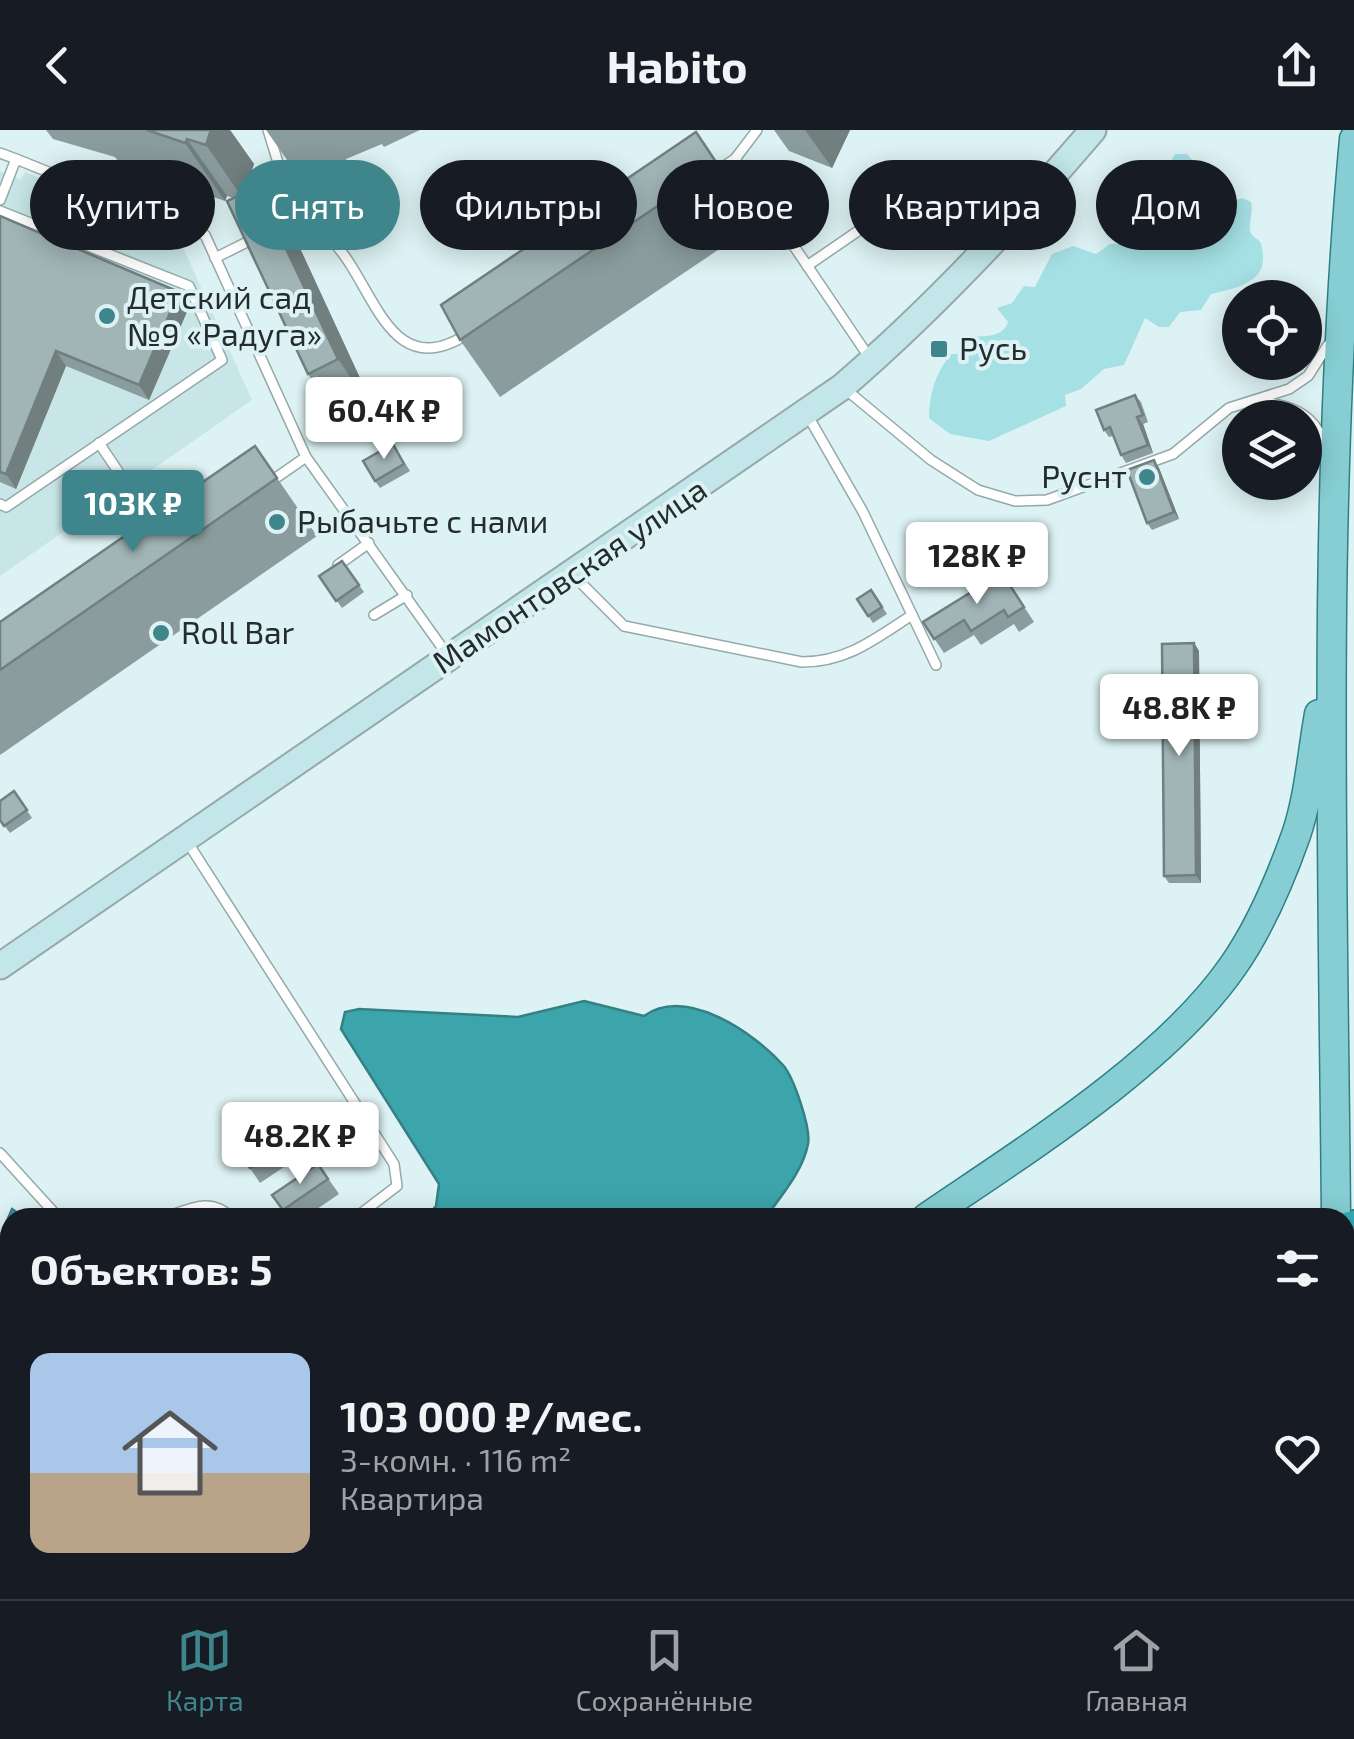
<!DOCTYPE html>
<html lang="ru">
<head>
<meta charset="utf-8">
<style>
	body { margin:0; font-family:"Exo 2",sans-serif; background:#242831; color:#f1f3f6; height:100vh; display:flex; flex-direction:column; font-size:38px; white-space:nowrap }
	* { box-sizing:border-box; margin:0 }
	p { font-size:32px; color:#9ea1a6 }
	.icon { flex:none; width:55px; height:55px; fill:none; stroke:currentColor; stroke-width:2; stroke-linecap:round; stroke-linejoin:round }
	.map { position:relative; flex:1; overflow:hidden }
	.details { position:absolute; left:0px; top:1078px; width:1355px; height:392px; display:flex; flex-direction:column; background:#171b24; border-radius:30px 30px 0 0; box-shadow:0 5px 25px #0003 }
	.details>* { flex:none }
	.top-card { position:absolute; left:30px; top:30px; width:1295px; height:90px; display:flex; gap:20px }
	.tools { position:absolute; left:1222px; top:150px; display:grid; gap:20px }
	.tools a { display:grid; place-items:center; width:100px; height:100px; border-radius:50%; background:#171b24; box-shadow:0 5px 25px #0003; font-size:50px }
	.price { position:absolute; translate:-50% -85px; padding:0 22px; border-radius:10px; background:#fff; color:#222; font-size:32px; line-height:65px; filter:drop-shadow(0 2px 5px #0008) }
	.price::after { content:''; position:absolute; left:50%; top:60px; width:30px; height:22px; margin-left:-15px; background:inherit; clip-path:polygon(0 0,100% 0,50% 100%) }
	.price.selected { background:#3e868b; color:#fff }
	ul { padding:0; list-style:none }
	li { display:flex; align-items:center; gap:30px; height:250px; padding:0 30px }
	li span { display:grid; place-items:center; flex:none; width:280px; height:200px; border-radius:20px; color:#555 }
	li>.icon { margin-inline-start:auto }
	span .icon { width:120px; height:120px; fill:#fffc; stroke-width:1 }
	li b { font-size:42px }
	h2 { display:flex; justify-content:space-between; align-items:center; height:120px; padding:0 30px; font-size:42px }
	.chip { padding:0 35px; border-radius:45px; background:#171b24; box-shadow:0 5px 25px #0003; font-size:35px; line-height:90px }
	.chip.selected { background:#3e868b; color:#fff }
	header { display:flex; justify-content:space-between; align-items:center; height:130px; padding:0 30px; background:#171b24; font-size:45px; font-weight:700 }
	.menu { display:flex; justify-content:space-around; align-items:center; height:140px; border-top:2px solid #363941; background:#171b24; font-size:28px; color:#9ea1a6 }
	.menu a { display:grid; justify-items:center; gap:5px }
	.menu .selected { color:#3e868b }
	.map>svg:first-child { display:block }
	.built { fill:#c8e6e8 }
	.green { fill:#a5e0e4 }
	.water { fill:#3ca4ab; stroke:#358085; stroke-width:2.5 }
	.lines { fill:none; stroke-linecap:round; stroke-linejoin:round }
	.lane-casing { stroke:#95a9aa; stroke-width:12 }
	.secondary-casing { stroke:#95a9aa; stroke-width:29 }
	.primary-casing { stroke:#2f8085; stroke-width:31 }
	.highway-casing { stroke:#2f8085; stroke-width:36 }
	.lane { stroke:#fff; stroke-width:9 }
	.secondary { stroke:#c2e6e9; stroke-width:25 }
	.primary { stroke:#86ced3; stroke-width:28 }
	.highway { stroke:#35adb5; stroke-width:32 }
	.wall { fill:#8a9c9d }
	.shaded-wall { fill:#717f7f }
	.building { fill:#a1b5b6; stroke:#717f7f; stroke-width:2.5 }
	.poi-dot { fill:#3e868b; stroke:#ddf2f4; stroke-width:4 }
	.labels { text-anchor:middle; stroke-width:8; stroke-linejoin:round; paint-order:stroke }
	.poi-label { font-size:32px; fill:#242c2c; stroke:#ddf2f4; text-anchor:start }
	.street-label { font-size:32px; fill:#242c2c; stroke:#ddf2f4 }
</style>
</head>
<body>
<header><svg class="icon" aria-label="back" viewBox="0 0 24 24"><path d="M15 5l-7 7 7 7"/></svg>Habito<svg class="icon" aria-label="share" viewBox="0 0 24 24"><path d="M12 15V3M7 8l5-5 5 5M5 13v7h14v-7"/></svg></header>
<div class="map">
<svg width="1354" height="1469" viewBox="0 0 1354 1469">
	<rect width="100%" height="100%" fill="#ddf2f4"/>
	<!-- built -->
	<polygon class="built" points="0,41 21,50 25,42 176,102 252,270 0,446"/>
	<!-- green -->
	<path class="green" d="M1175,24H1187L1195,33L1216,40L1197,66L1200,92H1207L1221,75L1242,68L1251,72C1254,82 1247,96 1251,103C1253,108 1260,109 1261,114C1272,152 1239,157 1211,164L1201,180L1180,182L1169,197H1159L1145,188L1124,235L1104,239L1081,259L1065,265L1066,276L989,311L950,304L929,288C929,264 936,242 951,224H967L968,214L977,206C989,207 1004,205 1008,192L997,178L1012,173L1024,156L1035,157L1052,124L1073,116L1096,124L1110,114L1131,113L1138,96L1124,84L1141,56L1168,37Z"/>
	<!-- water -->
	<g class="water">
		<path d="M584,871L644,886C686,856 753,902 783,935C794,948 811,998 808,1014C803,1041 781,1066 766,1087H426L436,1076L439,1054L341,899L345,882L359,879L518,887Z"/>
		<polygon points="12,1079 24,1087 10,1088 10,1331 0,1334 0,1107"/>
		<polygon points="659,1460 733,1460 742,1469 590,1469"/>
	</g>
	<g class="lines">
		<!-- lane casing -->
		<g class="lane-casing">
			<g id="lane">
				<polyline points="268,0 295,88"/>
				<polyline points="0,23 16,29"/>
				<polyline points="735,29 757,0"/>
				<polyline points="712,44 735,29 871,230"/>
				<polyline points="0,70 16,29 205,105 306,327"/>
				<polyline points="0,81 189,156 222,230 6,377 0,374"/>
				<path d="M276,97L295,88C306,94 319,100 329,108C374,148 386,258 469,203"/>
				<polyline points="215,128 253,109"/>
				<polyline points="807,136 877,88 887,63"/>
				<polyline points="844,258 931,330 978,360 1015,371 1047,370 1173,324 1229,278 1289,259 1308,246 1328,215"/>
				<path d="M1254,271C1286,274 1314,281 1324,314"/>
				<polyline points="808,286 863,382 936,535"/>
				<polyline points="99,313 156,398"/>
				<polyline points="270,352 306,327 446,523"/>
				<polyline points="338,435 369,413"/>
				<path d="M574,446L624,496L802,532C847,532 875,509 912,485"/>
				<polyline points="374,485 407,465"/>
				<polyline points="188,713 394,1034 397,1056 355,1088"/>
				<polyline points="0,1023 59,1088"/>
				<path d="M164,1088C189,1079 211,1066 232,1088"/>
			</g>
		</g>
		<!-- secondary casing -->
		<g class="secondary-casing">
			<path id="secondary" d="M0,836L842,257C933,179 1015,91 1093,0"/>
		</g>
		<!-- primary casing -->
		<g class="primary-casing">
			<g id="primary">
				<path d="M926,1088C1024,1021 1166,933 1233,836C1261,796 1280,750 1296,705C1309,667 1312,623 1319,584"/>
				<path d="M1336,1088C1333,728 1321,367 1354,9"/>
				<polyline points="1345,1225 1354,1291"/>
				<polyline points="804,1469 804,1460"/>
				<polyline points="1321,1469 1321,1460"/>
			</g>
		</g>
		<!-- highway casing -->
		<g class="highway-casing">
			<g id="highway">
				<polyline points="1345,1099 1354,1097"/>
				<polyline points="0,1459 10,1456"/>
			</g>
		</g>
		<!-- lane -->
		<use href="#lane" class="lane"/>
		<!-- secondary -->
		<use href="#secondary" class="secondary"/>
		<!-- primary -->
		<use href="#primary" class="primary"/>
		<!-- highway -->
		<use href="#highway" class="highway"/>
	</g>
	<!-- wall -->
	<g class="wall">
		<polygon points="46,0 230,0 254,34 249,48 253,53 250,60 298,114 378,287 348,301 308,244 234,68 227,66 225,71 184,57 180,50 119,32 115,27 53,9"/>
		<polygon points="266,0 420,0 384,17 382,14 346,29 348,33 299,47"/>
		<polygon points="774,0 850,0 832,38 789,21"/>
		<polygon points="696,2 758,93 500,267 460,210"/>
		<polygon points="0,86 189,177 149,270 66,236 16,359 0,352"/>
		<polygon points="1135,265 1141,272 1148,292 1143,294 1153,323 1126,333 1121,325 1113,306 1109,307 1104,300"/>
		<polygon points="393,314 410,341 380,358 375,351"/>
		<polygon points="255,316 317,406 0,625 0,492"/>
		<polygon points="1154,330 1159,338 1179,389 1152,400 1147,393"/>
		<polygon points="942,409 973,411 989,432 970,447"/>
		<polygon points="342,431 364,462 342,478 319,446"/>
		<polygon points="1002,443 1034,492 1019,502 1014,494 981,515 974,505 944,523 923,492"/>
		<polygon points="871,460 887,484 873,493 857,469"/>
		<polygon points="1194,513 1199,521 1201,753 1169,753 1164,746"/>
		<polygon points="14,661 32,688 10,703 0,690"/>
		<polygon points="294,982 317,1015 260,1053 238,1020"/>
		<polygon points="318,1034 339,1064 304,1088 288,1088 272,1065"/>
	</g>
	<!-- shaded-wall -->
	<g class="shaded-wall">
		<polygon points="211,0 230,0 254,34 249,48 253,53 246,73 206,15"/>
		<polygon points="805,0 850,0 832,38"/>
		<polygon points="696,2 736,60 758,93 718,35"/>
		<polygon points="187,9 227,66 225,71 185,13"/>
		<polygon points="257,57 298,114 378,287 338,229"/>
		<polygon points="179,162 189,177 149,270 139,255"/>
		<polygon points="56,221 66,236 16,359 6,344"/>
		<polygon points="1137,287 1143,294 1153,323 1148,315"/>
		<polygon points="1154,330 1159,338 1179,389 1174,382"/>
		<polygon points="1194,513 1199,521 1201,753 1196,745"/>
	</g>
	<!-- building -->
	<g class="building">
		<polygon points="147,0 211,0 206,15 187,9 185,13"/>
		<polygon points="696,2 718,35 460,210 441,175"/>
		<polygon points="257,57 338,229 308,244 227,71"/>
		<polygon points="576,58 588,76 571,87 559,70"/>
		<polygon points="0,86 179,162 139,255 56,221 6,344 0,342"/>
		<polygon points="1135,265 1143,285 1137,287 1148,315 1121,325 1110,297 1104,300 1096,280"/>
		<polygon points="393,314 404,334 375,351 363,331"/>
		<polygon points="255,316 277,348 0,540 0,492"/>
		<polygon points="1154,330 1174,382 1147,393 1127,340"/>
		<polygon points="961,394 973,411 954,425 942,409"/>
		<polygon points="342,431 359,455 336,471 319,446"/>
		<polygon points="1002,443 1024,477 1008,487 1004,480 971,501 964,490 934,509 923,492"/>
		<polygon points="871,460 882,477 868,486 857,469"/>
		<polygon points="1194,513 1196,745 1164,746 1162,514"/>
		<polygon points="14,661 27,680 4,696 0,690 0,671"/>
		<polygon points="294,982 306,1000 250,1038 238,1020"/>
		<polygon points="318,1034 328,1049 283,1080 272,1065"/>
	</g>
	<!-- markers -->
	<g class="poi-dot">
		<circle cx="107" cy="186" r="10"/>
		<rect x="929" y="209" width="20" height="20" rx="5"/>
		<circle cx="1147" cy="347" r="10"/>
		<circle cx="277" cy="392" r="10"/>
		<circle cx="161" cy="503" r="10"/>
	</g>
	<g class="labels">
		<!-- poi labels -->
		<g class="poi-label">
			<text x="127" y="179">Детский сад<tspan x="127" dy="37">№9 «Радуга»</tspan></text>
			<text x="959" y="230">Русь</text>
			<text x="1127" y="358" text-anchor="end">Руснт</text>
			<text x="297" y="403">Рыбачьте с нами</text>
			<text x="181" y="514">Roll Bar</text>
		</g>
		<!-- street labels -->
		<g class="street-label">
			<text transform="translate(570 446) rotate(-34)" y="11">Мамонтовская улица</text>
		</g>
	</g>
</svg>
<div class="tools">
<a><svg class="icon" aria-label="locate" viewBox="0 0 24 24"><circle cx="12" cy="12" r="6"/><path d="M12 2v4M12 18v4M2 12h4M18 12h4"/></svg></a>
<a><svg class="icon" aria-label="layers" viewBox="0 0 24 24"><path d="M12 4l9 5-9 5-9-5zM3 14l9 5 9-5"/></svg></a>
</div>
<b class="price" style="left:384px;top:332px">60.4K ₽</b>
<b class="price selected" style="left:133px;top:425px">103K ₽</b>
<b class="price" style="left:977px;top:477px">128K ₽</b>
<b class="price" style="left:1179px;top:629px">48.8K ₽</b>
<b class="price" style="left:300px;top:1057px">48.2K ₽</b>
<div class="top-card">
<a class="chip">Купить</a>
<a class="chip selected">Снять</a>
<a class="chip">Фильтры</a>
<a class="chip">Новое</a>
<a class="chip">Квартира</a>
<a class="chip">Дом</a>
</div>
<section class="details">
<h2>Объектов: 5<svg class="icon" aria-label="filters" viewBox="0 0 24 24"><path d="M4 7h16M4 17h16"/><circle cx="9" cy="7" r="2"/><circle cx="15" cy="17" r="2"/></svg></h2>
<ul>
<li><span style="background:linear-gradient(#a9c7e8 60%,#b9a48a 0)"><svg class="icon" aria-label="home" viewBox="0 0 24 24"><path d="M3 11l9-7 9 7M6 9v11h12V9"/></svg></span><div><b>103 000 ₽/мес.</b><p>3-комн. · 116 m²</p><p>Квартира</p></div><svg class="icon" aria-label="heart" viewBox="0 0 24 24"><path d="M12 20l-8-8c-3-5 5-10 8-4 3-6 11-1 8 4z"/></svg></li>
</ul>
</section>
</div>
<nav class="menu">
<a class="selected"><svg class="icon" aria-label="map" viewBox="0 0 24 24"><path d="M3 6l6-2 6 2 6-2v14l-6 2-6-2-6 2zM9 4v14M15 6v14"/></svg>Карта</a>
<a><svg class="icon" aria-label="saved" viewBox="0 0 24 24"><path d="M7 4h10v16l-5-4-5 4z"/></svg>Сохранённые</a>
<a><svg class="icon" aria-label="home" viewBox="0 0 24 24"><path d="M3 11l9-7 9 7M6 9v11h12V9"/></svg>Главная</a>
</nav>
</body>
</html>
